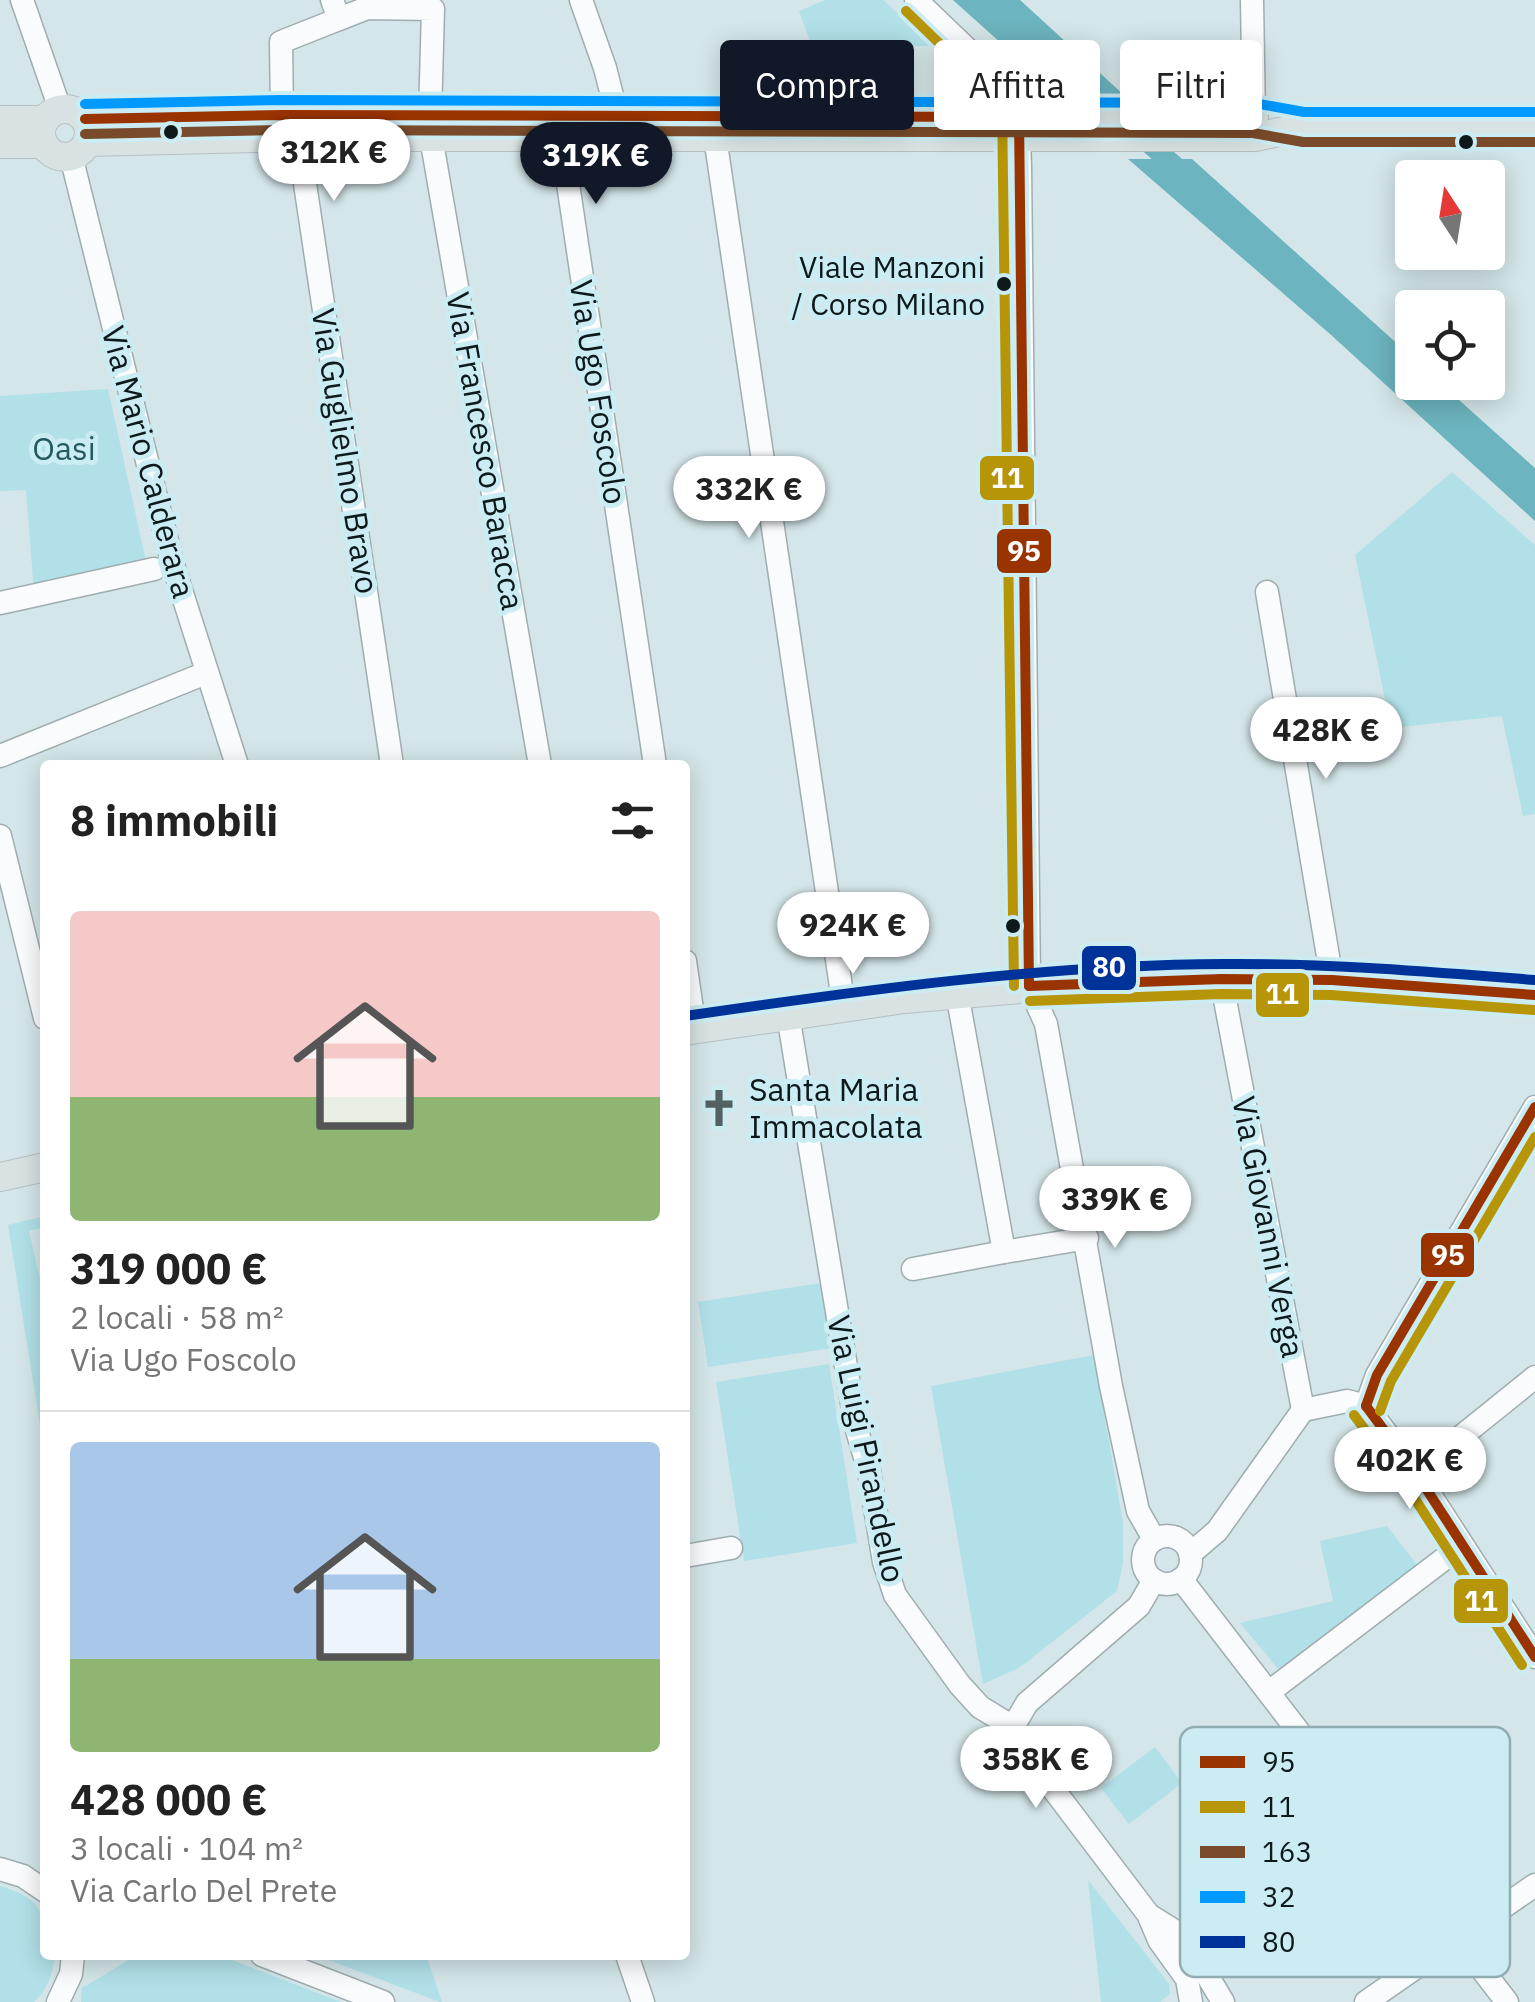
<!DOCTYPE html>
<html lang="it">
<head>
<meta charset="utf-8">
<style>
	body { margin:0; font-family:"IBM Plex Sans",sans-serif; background:#f2f2f2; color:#222; height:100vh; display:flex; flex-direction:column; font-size:38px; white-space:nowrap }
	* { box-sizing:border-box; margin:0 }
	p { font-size:32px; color:#767676 }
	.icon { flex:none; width:55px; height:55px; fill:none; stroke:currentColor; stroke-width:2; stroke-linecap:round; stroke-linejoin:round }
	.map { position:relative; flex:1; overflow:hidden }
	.panel { position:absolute; left:40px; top:760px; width:650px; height:1200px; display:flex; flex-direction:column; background:#fff; border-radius:10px; box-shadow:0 5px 25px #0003 }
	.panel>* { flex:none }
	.hud { position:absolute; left:720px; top:40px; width:665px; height:90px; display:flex; gap:20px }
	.needle { width:65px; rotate:348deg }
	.buttons { position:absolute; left:1395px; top:160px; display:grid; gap:20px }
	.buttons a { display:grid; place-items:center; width:110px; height:110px; border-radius:10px; background:#fff; box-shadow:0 5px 25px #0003; font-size:50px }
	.price { position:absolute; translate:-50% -85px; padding:0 22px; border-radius:35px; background:#fff; color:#222; font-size:32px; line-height:65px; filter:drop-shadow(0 2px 5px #0008) }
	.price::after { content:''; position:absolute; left:50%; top:60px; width:30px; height:22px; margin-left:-15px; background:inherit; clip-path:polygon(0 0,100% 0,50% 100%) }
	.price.selected { background:#111827; color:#fff }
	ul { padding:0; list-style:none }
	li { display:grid; align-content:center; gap:20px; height:530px; padding:0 30px }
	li+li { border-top:2px solid #e0e0e0 }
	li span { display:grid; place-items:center; height:310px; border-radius:10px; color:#555 }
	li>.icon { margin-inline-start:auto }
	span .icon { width:180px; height:180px; fill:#fffc; stroke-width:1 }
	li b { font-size:42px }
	h2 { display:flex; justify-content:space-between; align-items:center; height:120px; padding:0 30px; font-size:42px }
	.pill { padding:0 35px; border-radius:10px; background:#fff; box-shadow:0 5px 25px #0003; font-size:35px; line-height:90px }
	.pill.selected { background:#111827; color:#fff }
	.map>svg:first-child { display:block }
	.green { fill:#b1e0e8 }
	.water { fill:#6cb4bf }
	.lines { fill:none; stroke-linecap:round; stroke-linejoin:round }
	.canal { stroke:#6cb4bf; stroke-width:20 }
	.minor-casing { stroke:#9fadaf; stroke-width:25 }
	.major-casing { stroke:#b6bfc1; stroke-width:30 }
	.minor { stroke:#f9fbfc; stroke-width:22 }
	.major { stroke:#d8e2e3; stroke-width:28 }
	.bus-1-casing { stroke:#cbecf2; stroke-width:18 }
	.bus-2-casing { stroke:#cbecf2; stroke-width:18 }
	.bus-3-casing { stroke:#cbecf2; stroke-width:18 }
	.bus-4-casing { stroke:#cbecf2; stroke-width:18 }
	.bus-5-casing { stroke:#cbecf2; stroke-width:18 }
	.bus-1 { stroke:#930; stroke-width:10 }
	.bus-2 { stroke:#b69608; stroke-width:10 }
	.bus-3 { stroke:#7a4b2a; stroke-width:10 }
	.bus-4 { stroke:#09f; stroke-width:10 }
	.bus-5 { stroke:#039; stroke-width:10 }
	.bus-dot { fill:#0d191b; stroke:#cbecf2; stroke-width:4 }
	.labels { text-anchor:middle; stroke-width:10; stroke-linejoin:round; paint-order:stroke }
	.bus-label { font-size:30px; fill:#0d191b; stroke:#cbecf2; text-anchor:end }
	.street-label { font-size:32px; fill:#0d191b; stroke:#cbecf2 }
	.park-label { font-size:32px; fill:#255a62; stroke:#cbecf2 }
	.poi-label { font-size:32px; fill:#0d191b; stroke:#cbecf2; text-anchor:start }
	.key { fill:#cbecf2; stroke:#92adb2; stroke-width:2.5 }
	.key-label { font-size:28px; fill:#0d191b }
	.line-badge { stroke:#cbecf2; stroke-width:4 }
	.badge-label { font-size:28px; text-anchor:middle; font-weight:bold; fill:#fff }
</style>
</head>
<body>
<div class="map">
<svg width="1535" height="2002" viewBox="0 0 1535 2002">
	<rect width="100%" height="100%" fill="#d4e6e9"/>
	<!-- green -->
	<g class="green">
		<polygon points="825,0 883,0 934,46 893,46 858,88 858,77 846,64 819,66 799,11"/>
		<polygon points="108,389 147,566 34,592 26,490 0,491 0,396"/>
		<polygon points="1452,472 1535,545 1535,814 1523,816 1502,716 1391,728 1355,555"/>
		<polygon points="45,1216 45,1227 29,1231 45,1301 45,1456 8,1225"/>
		<polygon points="821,1283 832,1348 708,1367 698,1302"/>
		<polygon points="1094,1355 1123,1523 1123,1563 1117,1591 1019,1668 983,1684 931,1386"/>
		<polygon points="829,1364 857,1543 744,1561 716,1382"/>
		<polygon points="1387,1526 1418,1566 1279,1670 1240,1623 1333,1601 1320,1541"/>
		<polygon points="1155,1747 1182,1783 1129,1824 1101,1788"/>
		<polygon points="1088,1880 1169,1984 1170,1994 1160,2002 1101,2002"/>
		<path d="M0,1886C44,1899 45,1914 45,1955H55C53,1973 48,1989 34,2002H0Z"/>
		<polygon points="137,1955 219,1955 341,2002 81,2002 82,1988"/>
		<polygon points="315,1955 426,1955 442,2002 440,2002"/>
	</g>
	<!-- water -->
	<g class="water">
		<polygon points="953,0 1020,0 1125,96 1061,97"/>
		<polygon points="1128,159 1192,159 1412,357 1412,382 1440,383 1535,468 1535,521 1330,334"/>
	</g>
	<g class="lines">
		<!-- canal -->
		<polyline class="canal" points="1078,81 1184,174"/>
		<!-- minor casing -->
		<g class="minor-casing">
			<g id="minor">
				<polyline points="22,0 60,109"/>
				<polyline points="581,0 605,68 617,115"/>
				<polyline points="916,0 1017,97 1020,165 1029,986 1046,1024 1111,1386 1138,1511 1154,1539"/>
				<polyline points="1252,0 1254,118"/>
				<polyline points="339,19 367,8 433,9 430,116"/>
				<polyline points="282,115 281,42 339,19 332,0"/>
				<polyline points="298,137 392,765"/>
				<polyline points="431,137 540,765"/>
				<polyline points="561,137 655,765"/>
				<polyline points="715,137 844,1007"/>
				<polyline points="71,156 173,565 237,765"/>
				<polyline points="1267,592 1332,980"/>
				<polyline points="0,603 154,569"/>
				<polyline points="0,756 206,673"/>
				<polyline points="0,836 45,1018"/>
				<polyline points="685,961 695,1030"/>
				<polyline points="1221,979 1303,1410"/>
				<polyline points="957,993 1004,1252 1087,1238"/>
				<polyline points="788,1015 856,1427 869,1471 884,1562 895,1595 960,1685 980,1707 1013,1727 1022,1748 1148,1914 1159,1940 1187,1979 1191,2002"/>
				<polyline points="913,1269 1004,1252"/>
				<polyline points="1366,1406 1377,1375 1535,1107"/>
				<polyline points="1366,1406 1416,1473 1535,1657"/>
				<polyline points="1303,1410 1347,1401 1366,1406"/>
				<polyline points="1416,1473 1535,1377"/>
				<circle cx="1167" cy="1560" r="24"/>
				<polyline points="1190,1554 1217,1531 1303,1410"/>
				<polyline points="685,1556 731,1548"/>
				<polyline points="1181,1579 1507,2002"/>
				<polyline points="1269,1692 1461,1546"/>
				<polyline points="1013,1727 1027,1703 1139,1606 1154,1580"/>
				<polyline points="0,1869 23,1876 45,1891"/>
				<polyline points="1149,1915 1173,1930 1204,1970 1223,2002"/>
				<polyline points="262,1955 383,2002"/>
				<polyline points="627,1955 643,2002"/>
				<polyline points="58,2002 71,1974 73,1955"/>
				<polyline points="1366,2002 1535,1885"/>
			</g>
		</g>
		<!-- major casing -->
		<g class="major-casing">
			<g id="major">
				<circle cx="65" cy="133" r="24"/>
				<polyline points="85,119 282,115 1254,118"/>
				<polyline points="0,120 44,120"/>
				<polyline points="87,142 298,137 1255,137 1303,127 1535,127"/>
				<polyline points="0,144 44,144"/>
				<polyline points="685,1031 904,999 1080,984 1221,979 1332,980 1535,995"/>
				<polyline points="0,1177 45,1167"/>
			</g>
		</g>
		<!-- minor -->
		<use href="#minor" class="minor"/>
		<!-- major -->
		<use href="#major" class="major"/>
		<!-- bus-1 casing -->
		<g class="bus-1-casing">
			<g id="bus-1">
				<polyline points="1019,117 1029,986"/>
				<polyline points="85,119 282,115 1019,117"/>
				<polyline points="1029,986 1221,979 1332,980 1535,995"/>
				<polyline points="1366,1406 1377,1375 1535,1107"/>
				<polyline points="1366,1406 1416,1473 1535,1657"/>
			</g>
		</g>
		<!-- bus-2 casing -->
		<g class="bus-2-casing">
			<g id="bus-2">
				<polyline points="906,11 1002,104 1014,986"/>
				<polyline points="1030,1001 1221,994 1331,995 1534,1010"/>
				<polyline points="1380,1411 1391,1381 1535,1137"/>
				<polyline points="1354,1415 1404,1482 1522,1665"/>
			</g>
		</g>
		<!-- bus-3 casing -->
		<g class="bus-3-casing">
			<polyline id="bus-3" points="85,134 282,130 1253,133 1303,142 1535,142"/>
		</g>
		<!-- bus-4 casing -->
		<g class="bus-4-casing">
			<polyline id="bus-4" points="85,104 282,100 1254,103 1304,112 1535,112"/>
		</g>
		<!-- bus-5 casing -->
		<g class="bus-5-casing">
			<path id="bus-5" d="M685,1016C864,990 1042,965 1223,964C1327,963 1431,972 1535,980"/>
		</g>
		<!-- bus-1 -->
		<use href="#bus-1" class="bus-1"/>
		<!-- bus-2 -->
		<use href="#bus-2" class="bus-2"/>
		<!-- bus-3 -->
		<use href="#bus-3" class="bus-3"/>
		<!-- bus-4 -->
		<use href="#bus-4" class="bus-4"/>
		<!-- bus-5 -->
		<use href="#bus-5" class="bus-5"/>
	</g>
	<!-- icons -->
	<defs>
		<g id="church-bare" transform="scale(3)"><path d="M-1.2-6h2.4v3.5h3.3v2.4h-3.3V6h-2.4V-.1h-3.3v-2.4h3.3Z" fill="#536163" stroke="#cbecf2" stroke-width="2.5" paint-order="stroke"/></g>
	</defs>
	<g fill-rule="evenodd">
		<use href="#church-bare" x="719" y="1108"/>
	</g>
	<!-- markers -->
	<g class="bus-dot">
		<circle cx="171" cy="132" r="9"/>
		<circle cx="1466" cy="142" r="9"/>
		<circle cx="1004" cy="284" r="9"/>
		<circle cx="1013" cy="926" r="9"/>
	</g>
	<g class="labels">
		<!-- bus labels -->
		<g class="bus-label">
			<text x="985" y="278">Viale Manzoni<tspan x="985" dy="37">/ Corso Milano</tspan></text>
		</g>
		<!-- street labels -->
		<g class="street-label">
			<text transform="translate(598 392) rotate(81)" y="11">Via Ugo Foscolo</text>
			<text transform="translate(345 451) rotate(81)" y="11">Via Guglielmo Bravo</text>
			<text transform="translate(485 451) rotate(80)" y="11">Via Francesco Baracca</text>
			<text transform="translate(148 462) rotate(75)" y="11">Via Mario Calderara</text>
			<text transform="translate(1268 1227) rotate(79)" y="11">Via Giovanni Verga</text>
			<text transform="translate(866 1449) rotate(78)" y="11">Via Luigi Pirandello</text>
		</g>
		<!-- park labels -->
		<g class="park-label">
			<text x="64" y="460">Oasi</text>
		</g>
		<!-- poi labels -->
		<g class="poi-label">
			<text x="749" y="1101">Santa Maria<tspan x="749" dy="37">Immacolata</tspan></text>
		</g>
	</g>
	<!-- legend -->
	<rect x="1180" y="1727" width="330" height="250" rx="15" class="key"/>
	<rect x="1200" y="1756" width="45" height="12" fill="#930"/>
	<rect x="1200" y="1801" width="45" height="12" fill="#b69608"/>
	<rect x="1200" y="1846" width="45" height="12" fill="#7a4b2a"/>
	<rect x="1200" y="1891" width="45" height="12" fill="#09f"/>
	<rect x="1200" y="1936" width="45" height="12" fill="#039"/>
	<g class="key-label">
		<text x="1262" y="1772">95</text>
		<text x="1262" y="1817">11</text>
		<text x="1262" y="1862">163</text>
		<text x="1262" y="1907">32</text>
		<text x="1262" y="1952">80</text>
	</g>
	<g class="line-badge">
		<rect x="978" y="454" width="58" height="48" rx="10" fill="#b69608"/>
		<rect x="995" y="527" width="58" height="48" rx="10" fill="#930"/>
		<rect x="1080" y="944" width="58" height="48" rx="10" fill="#039"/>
		<rect x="1254" y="971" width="57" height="48" rx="10" fill="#b69608"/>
		<rect x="1419" y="1231" width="57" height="48" rx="10" fill="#930"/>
		<rect x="1452" y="1577" width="58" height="48" rx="10" fill="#b69608"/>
	</g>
	<g class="badge-label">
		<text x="1007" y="488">11</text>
		<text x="1024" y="561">95</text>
		<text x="1109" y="977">80</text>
		<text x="1282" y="1004">11</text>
		<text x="1448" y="1265">95</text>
		<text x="1481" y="1611">11</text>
	</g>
</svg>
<div class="buttons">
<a><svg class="needle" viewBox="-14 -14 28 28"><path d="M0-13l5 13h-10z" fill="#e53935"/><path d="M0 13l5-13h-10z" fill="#767676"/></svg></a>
<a><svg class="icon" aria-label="locate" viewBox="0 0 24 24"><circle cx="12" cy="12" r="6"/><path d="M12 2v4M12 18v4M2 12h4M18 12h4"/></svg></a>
</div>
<b class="price" style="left:334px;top:204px">312K €</b>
<b class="price selected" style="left:596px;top:207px">319K €</b>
<b class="price" style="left:749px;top:541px">332K €</b>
<b class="price" style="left:1326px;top:782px">428K €</b>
<b class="price" style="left:853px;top:977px">924K €</b>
<b class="price" style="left:1115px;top:1251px">339K €</b>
<b class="price" style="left:1410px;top:1512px">402K €</b>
<b class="price" style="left:1036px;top:1811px">358K €</b>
<div class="hud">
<a class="pill selected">Compra</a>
<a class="pill">Affitta</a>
<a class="pill">Filtri</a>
</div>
<section class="panel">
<h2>8 immobili<svg class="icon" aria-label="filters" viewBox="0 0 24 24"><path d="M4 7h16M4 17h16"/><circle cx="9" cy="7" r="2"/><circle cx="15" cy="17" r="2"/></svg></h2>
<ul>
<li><span style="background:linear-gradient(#f6c9c9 60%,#8fb573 0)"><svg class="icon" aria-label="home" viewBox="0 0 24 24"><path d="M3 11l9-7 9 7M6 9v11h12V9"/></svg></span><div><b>319 000 €</b><p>2 locali · 58 m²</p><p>Via Ugo Foscolo</p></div></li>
<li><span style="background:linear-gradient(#a9c7e8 70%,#8fb573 0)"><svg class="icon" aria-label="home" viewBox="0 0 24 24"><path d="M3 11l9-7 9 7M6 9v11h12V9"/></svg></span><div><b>428 000 €</b><p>3 locali · 104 m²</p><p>Via Carlo Del Prete</p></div></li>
</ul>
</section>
</div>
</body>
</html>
